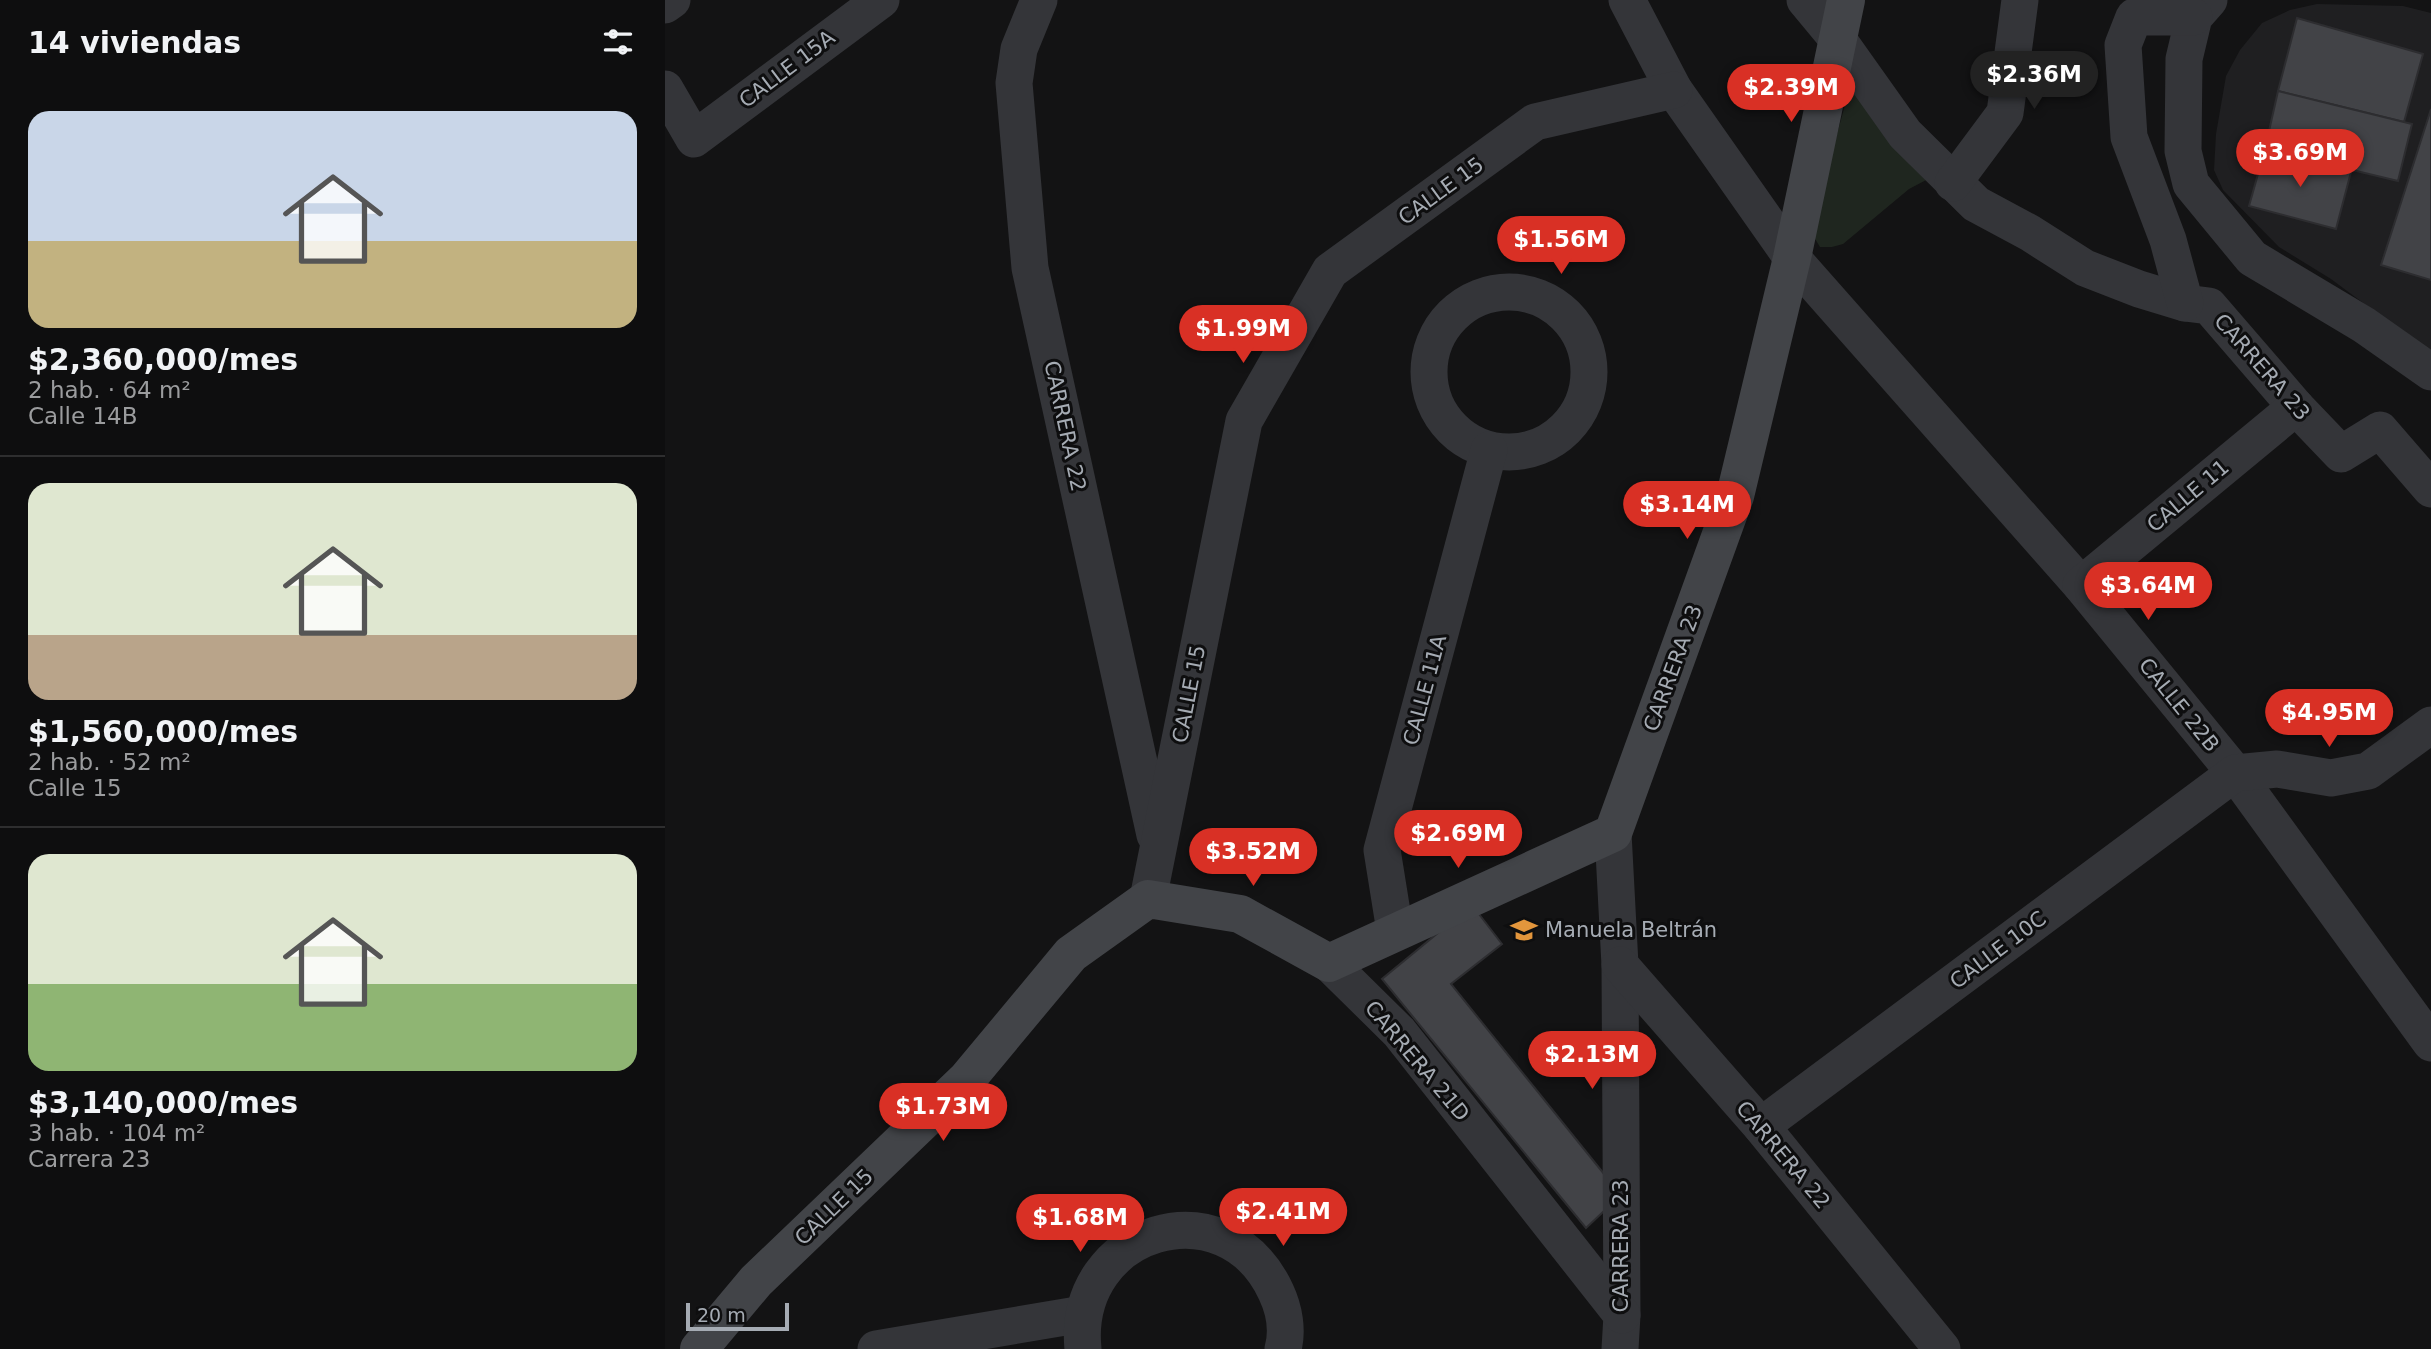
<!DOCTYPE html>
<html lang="es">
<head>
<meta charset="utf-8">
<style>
	body { margin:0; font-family:"DejaVu Sans",sans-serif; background:#171718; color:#f1f3f6; height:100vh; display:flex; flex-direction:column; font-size:26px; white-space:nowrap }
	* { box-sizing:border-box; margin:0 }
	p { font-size:23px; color:#9b9c9e }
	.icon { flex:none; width:38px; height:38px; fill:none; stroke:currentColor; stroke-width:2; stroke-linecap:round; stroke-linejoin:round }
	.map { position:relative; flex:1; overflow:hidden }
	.panel { display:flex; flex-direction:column; background:#0e0e0f; width:665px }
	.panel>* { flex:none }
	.scale { position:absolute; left:21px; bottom:18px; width:103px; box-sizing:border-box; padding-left:7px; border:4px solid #a5abb3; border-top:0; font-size:19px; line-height:24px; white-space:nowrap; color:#a5abb3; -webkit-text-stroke:5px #0e0e0f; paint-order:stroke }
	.price { position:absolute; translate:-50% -60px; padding:0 16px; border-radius:24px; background:#d93025; color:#fff; font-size:23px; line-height:46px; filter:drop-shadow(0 2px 4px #0008) }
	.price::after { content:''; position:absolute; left:50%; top:42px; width:21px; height:16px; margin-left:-10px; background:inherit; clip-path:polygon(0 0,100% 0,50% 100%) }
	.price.current { background:#222; color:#fff }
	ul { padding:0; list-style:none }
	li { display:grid; align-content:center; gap:14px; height:371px; padding:0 28px }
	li+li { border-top:2px solid #2e2e2f }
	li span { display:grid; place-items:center; height:217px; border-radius:21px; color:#555 }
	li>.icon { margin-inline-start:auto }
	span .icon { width:126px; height:126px; fill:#fffc; stroke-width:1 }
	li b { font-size:30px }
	h2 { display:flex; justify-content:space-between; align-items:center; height:84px; padding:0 28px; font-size:30px }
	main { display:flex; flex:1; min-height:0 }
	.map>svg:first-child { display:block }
	.built { fill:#1f1f21 }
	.green { fill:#1f261f }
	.building { fill:#424347; stroke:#2d2d30; stroke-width:2 }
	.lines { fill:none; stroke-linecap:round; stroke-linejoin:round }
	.street { stroke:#343539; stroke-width:37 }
	.secondary { stroke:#424448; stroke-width:38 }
	.labels { text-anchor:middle; stroke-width:6; stroke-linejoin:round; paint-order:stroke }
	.street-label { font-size:21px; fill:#a5abb3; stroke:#0e0e0f }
	.poi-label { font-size:21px; fill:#a5abb3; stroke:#0e0e0f; text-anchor:start }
</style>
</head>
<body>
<main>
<section class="panel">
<h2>14 viviendas<svg class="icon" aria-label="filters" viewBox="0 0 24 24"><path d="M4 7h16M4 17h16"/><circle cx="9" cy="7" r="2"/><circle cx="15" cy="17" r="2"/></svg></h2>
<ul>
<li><span style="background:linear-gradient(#c9d6e8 60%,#c2b280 0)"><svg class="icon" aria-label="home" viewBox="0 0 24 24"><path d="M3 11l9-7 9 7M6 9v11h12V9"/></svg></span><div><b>$2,360,000/mes</b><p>2 hab. · 64 m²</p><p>Calle 14B</p></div></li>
<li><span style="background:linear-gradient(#dfe7d0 70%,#b9a48a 0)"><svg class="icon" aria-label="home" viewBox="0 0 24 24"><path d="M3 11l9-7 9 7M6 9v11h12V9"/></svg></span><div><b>$1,560,000/mes</b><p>2 hab. · 52 m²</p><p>Calle 15</p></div></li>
<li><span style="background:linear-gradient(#dfe7d0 60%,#8fb573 0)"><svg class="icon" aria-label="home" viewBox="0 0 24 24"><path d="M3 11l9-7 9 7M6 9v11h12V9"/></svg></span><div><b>$3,140,000/mes</b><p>3 hab. · 104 m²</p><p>Carrera 23</p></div></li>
</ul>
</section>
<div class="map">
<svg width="1766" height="1349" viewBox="0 0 1766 1349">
	<rect width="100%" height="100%" fill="#131314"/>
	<!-- built -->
	<polygon class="built" points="1652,4 1738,6 1766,13 1766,358 1752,343 1666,279 1614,247 1558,190 1549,170 1551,134 1561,76 1575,50 1597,23 1625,10"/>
	<!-- green -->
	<polygon class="green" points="1188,76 1263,179 1244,189 1178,244 1167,247 1155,247 1149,237 1169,145"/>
	<!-- building -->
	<g class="building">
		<polygon points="1632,18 1758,54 1739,122 1613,91"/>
		<polygon points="1613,91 1747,124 1733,181 1600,149"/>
		<polygon points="1766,109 1766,280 1716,265"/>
		<polygon points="1600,149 1686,172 1671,229 1584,206"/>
		<polygon points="807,905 837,944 786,984 956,1195 921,1228 717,979"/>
	</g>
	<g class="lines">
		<!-- street -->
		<g class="street">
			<polyline points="374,0 354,49 349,83 365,268 490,835"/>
			<polyline points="962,0 1009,90 1127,258 1416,585 1570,773 1766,1043"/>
			<polyline points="1140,0 1174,41 1240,134 1311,204 1365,233 1420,268 1474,289 1520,303 1544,306 1631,407 1676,454 1715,430 1766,489"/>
			<polyline points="1544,0 1529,17 1519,59 1518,151 1526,184 1587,258 1699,325 1766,372"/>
			<polyline points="0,5 7,0"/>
			<polyline points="0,89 29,139 216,0"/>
			<polyline points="1288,183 1340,113 1355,0"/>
			<circle cx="844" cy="372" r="80"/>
			<polyline points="1520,303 1503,240 1464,137 1458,45 1469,17 1529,17"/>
			<polyline points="1416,585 1631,407"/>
			<polyline points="948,833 955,965 957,1315 955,1349"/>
			<polyline points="483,899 579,421 665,271 870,122 1009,90"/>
			<polyline points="730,931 717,850 824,450"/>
			<polyline points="664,963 734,1032 957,1315"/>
			<polyline points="955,965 1096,1126 1277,1349"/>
			<polyline points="1096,1126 1570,773 1612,769 1666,778 1703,771 1766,725"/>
			<polyline points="211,1349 418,1314"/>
			<path d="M418,1349C406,1229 561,1183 611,1292C619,1309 623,1330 618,1349"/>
		</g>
		<!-- secondary -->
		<polyline class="secondary" points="34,1349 91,1281 302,1079 406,954 483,899 575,914 664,963 948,833 1070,496 1127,258 1181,0"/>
	</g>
	<!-- icons -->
	<defs>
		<g id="school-bare" transform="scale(2.1)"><path d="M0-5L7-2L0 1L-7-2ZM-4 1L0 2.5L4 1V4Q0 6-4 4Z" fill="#e3963c" stroke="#0e0e0f" stroke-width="2.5" paint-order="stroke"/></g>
	</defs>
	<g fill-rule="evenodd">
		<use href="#school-bare" x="859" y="930"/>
	</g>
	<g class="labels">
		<!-- street labels -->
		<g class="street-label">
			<text transform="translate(122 69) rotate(-37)" y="7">CALLE 15A</text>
			<text transform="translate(776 191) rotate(-36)" y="7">CALLE 15</text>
			<text transform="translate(1597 367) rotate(49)" y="7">CARRERA 23</text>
			<text transform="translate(400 426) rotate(78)" y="7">CARRERA 22</text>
			<text transform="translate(1523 496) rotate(-40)" y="7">CALLE 11</text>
			<text transform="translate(1008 668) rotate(-70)" y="7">CARRERA 23</text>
			<text transform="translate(760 690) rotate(-75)" y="7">CALLE 11A</text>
			<text transform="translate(524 694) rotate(-79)" y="7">CALLE 15</text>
			<text transform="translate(1514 705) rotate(51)" y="7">CALLE 22B</text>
			<text transform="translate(1333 950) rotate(-37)" y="7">CALLE 10C</text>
			<text transform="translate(752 1061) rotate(50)" y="7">CARRERA 21D</text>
			<text transform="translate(1118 1155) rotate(50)" y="7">CARRERA 22</text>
			<text transform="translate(169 1207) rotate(-44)" y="7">CALLE 15</text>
			<text transform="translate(956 1246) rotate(-90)" y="7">CARRERA 23</text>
		</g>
		<!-- poi labels -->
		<g class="poi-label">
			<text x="880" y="937">Manuela Beltrán</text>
		</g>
	</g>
</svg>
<div class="scale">20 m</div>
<b class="price current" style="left:1369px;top:111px">$2.36M</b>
<b class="price" style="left:1126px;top:124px">$2.39M</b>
<b class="price" style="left:1635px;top:189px">$3.69M</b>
<b class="price" style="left:896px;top:276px">$1.56M</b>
<b class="price" style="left:578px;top:365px">$1.99M</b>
<b class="price" style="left:1022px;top:541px">$3.14M</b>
<b class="price" style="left:1483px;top:622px">$3.64M</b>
<b class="price" style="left:1664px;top:749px">$4.95M</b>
<b class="price" style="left:793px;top:870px">$2.69M</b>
<b class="price" style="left:588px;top:888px">$3.52M</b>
<b class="price" style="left:927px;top:1091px">$2.13M</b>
<b class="price" style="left:278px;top:1143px">$1.73M</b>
<b class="price" style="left:618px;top:1248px">$2.41M</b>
<b class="price" style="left:415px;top:1254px">$1.68M</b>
</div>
</main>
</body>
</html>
